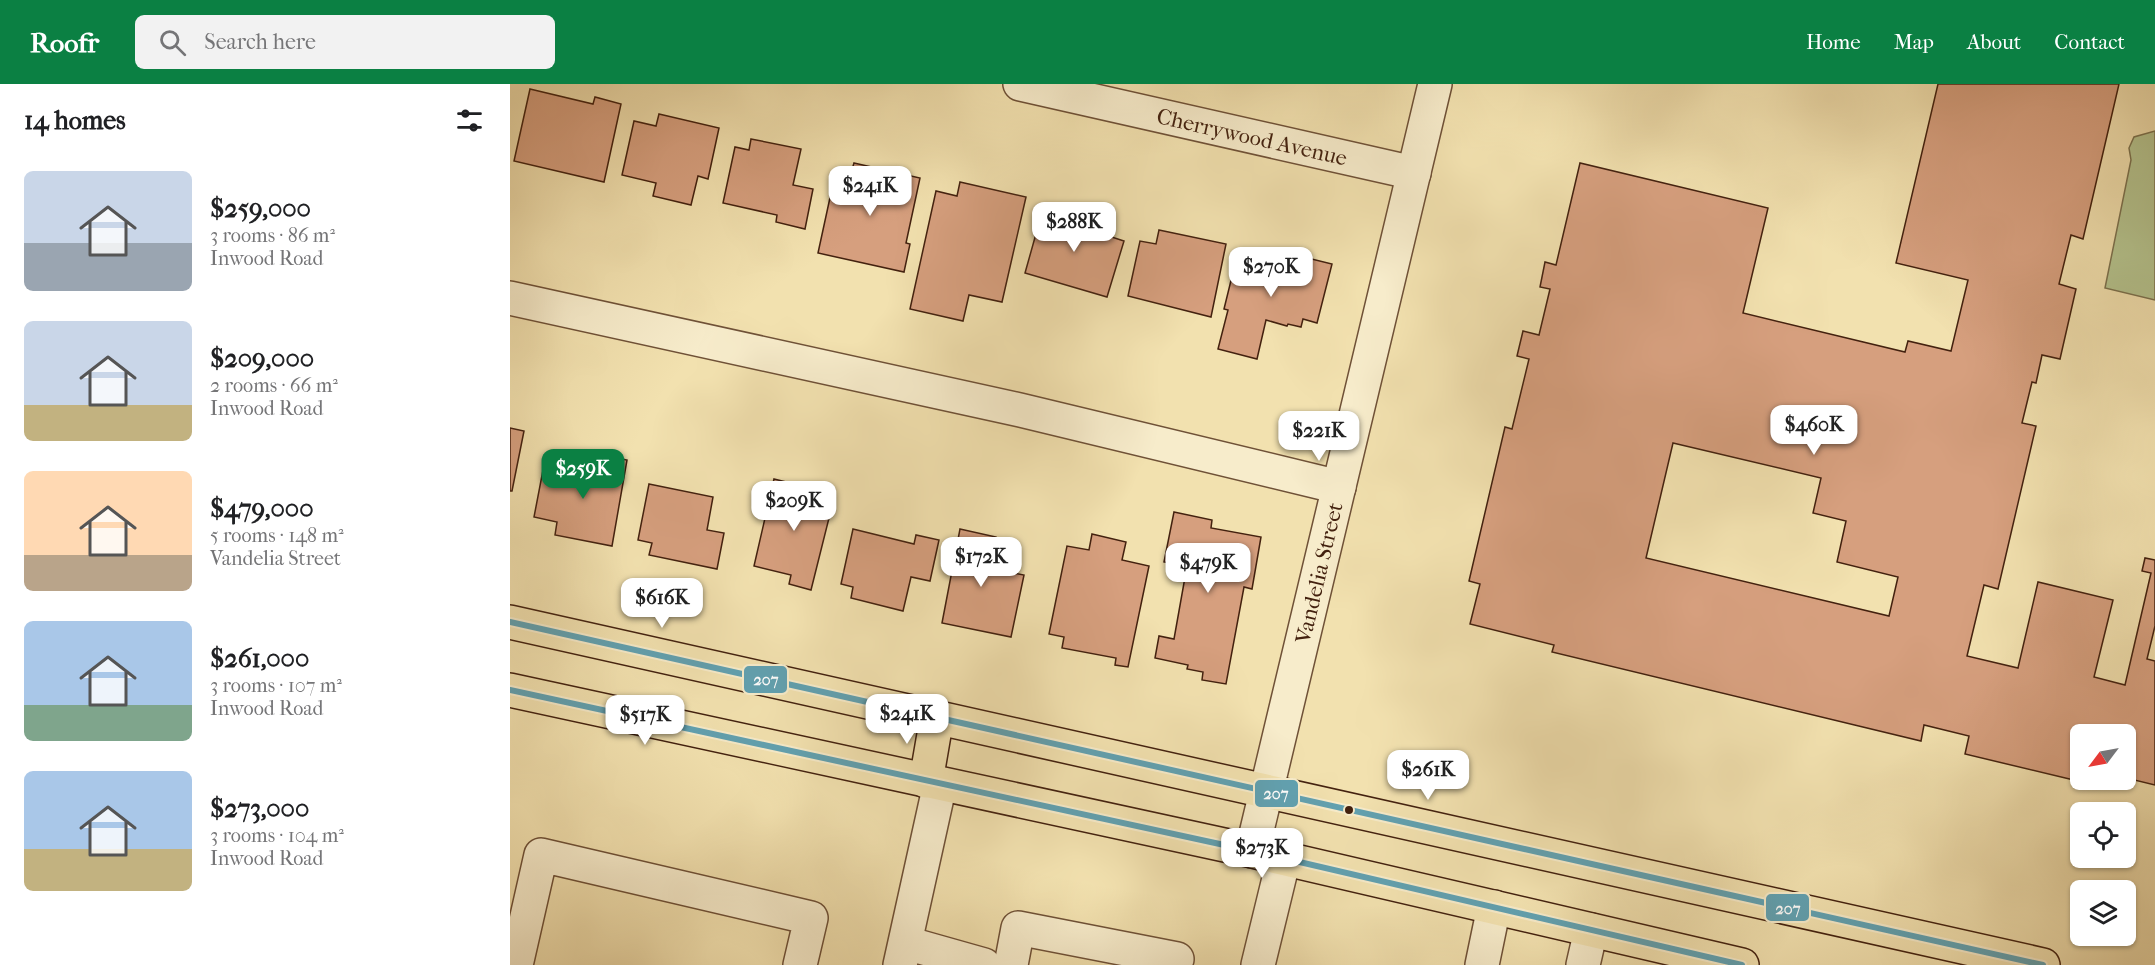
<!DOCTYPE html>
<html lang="en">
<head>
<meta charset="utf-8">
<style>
	body { margin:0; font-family:"IM FELL French Canon",serif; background:#f2f2f2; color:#202124; height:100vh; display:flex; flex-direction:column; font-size:22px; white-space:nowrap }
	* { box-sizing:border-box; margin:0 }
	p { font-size:20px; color:#757577 }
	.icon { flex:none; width:33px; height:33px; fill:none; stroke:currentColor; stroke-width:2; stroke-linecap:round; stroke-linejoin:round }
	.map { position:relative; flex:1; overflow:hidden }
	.details { display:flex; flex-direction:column; background:#fff; width:510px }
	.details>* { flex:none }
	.needle { width:39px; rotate:238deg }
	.controls { position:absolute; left:1560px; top:640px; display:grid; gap:12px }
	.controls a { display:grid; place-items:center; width:66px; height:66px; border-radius:9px; background:#fff; box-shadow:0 2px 4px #0004; font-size:30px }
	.price { position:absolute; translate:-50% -51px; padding:0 14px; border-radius:12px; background:#fff; color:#222; font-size:20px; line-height:39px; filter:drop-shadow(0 2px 3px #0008) }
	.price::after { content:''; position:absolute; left:50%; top:36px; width:18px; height:14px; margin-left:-9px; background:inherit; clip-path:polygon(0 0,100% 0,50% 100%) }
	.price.current { background:#0b8043; color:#fff }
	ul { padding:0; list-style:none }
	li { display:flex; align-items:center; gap:18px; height:150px; padding:0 24px }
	li span { display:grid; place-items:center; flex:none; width:168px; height:120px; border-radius:9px; color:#555 }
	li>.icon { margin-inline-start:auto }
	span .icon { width:72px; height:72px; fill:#fffc; stroke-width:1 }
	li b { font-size:26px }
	h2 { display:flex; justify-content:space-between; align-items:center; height:72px; padding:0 24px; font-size:26px }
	header { display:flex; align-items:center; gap:36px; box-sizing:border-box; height:84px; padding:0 30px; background:#0b8043; color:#fff }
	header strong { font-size:28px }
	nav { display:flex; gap:33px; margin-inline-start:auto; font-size:21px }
	.search { width:420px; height:54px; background:#f2f2f2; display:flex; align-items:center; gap:15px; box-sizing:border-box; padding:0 21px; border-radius:9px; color:#757577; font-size:22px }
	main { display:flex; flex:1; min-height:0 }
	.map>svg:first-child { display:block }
	.green { fill:#b5c48f; stroke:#7c724f; stroke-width:1.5 }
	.building { fill:#d69f7e; stroke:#43210f; stroke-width:1.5; fill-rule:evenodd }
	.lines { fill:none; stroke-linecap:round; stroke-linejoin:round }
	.minor-casing { stroke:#6f5137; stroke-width:36 }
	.major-casing { stroke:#43210f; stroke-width:36 }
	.minor { stroke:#f7eccb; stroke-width:33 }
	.major { stroke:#f2e1af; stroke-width:33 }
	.bus-1-casing { stroke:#f7eccb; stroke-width:10 }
	.bus-1 { stroke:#61a1b1; stroke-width:6 }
	.bus-dot { fill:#43210f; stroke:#f7eccb; stroke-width:2 }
	.labels { text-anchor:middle; stroke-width:4.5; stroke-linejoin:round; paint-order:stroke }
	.street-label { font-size:22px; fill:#43210f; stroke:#f7eccb }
	.line-badge { stroke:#f7eccb; stroke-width:2 }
	.badge-label { font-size:16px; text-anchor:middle; font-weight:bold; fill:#fff }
</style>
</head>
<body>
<header>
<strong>Roofr</strong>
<div class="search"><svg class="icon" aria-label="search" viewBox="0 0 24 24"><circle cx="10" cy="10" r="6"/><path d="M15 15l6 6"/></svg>Search here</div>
<nav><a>Home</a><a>Map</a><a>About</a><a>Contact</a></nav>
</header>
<main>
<section class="details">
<h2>14 homes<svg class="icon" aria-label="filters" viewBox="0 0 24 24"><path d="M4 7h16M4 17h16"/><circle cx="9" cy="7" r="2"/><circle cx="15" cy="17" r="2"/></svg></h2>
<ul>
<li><span style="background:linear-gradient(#c9d6e8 60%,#9aa5b1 0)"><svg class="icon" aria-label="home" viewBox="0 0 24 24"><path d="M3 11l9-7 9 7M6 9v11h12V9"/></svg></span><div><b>$259,000</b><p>3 rooms · 86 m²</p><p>Inwood Road</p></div></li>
<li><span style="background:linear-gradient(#c9d6e8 70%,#c2b280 0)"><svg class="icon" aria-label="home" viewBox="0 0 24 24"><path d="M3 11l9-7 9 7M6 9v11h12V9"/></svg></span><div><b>$209,000</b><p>2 rooms · 66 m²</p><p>Inwood Road</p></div></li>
<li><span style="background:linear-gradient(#ffd9b3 70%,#b9a48a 0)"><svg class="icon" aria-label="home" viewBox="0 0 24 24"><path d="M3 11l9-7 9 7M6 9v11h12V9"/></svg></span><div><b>$479,000</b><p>5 rooms · 148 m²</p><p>Vandelia Street</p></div></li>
<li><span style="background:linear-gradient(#a9c7e8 70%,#7fa58c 0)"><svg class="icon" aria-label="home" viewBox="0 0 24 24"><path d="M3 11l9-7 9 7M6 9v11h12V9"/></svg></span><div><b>$261,000</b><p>3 rooms · 107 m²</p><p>Inwood Road</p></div></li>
<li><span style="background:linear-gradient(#a9c7e8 65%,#c2b280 0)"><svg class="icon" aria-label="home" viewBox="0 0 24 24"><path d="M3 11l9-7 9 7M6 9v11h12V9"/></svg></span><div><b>$273,000</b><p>3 rooms · 104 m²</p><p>Inwood Road</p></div></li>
</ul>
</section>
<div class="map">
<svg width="1645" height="881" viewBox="0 0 1645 881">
	<rect width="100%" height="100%" fill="#f2e1af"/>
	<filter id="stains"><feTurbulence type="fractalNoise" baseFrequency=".00333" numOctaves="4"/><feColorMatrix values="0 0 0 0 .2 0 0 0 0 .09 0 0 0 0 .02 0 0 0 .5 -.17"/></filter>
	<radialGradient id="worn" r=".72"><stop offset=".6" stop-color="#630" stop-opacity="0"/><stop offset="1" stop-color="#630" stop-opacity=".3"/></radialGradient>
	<!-- green -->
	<polygon class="green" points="1645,47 1645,216 1595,204 1621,76 1619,64 1624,53"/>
	<!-- building -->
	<g class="building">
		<path d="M1428,0H1609L1573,155L1561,151L1549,200L1566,205L1550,275L1532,271L1526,299L1522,298L1512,339L1526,342L1488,505L1474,501L1457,572L1508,584L1528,498L1603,516L1584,593L1615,601L1641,489L1632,487L1635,474L1645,476V542L1637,575L1645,577V701L1616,694V651H1570V696H1594L1593,703L1455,670L1459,652L1414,641L1411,657L1042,568L1044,561L960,540L970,500L959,497L995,343L1002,345L1019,275L1007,272L1013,247L1029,251L1040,205L1030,203L1035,178L1046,181L1070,79L1258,124L1233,229L1395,268L1398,257L1441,267L1458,196L1386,179ZM1163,359L1311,394L1303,429L1336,437L1327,478L1388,493L1379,532L1136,474Z"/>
		<polygon points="20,5 83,20 85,13 111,20 94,98 4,77"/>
		<polygon points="149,30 209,44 198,95 188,92 181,121 143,112 146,99 112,91 124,37 146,42"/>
		<polygon points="241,55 291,65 283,101 303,105 295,145 266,138 267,131 213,119 225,63 239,66"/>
		<polygon points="344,79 410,94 396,159 400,160 394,188 308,169 326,86 341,89"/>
		<polygon points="450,98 516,113 492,218 459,211 453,237 400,225 426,107 447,112"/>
		<polygon points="543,121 583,133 580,146 614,157 597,213 515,189 531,132 540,134"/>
		<polygon points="649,146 716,160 701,233 618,212 630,157 646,160"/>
		<polygon points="761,165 822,180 807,239 793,235 791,243 778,240 777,242 756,236 747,275 708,265 718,226 714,225 727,172 757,180"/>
		<polygon points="0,344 14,347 2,407 0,407"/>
		<polygon points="85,370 117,376 102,462 45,451 47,438 24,433 34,381 81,390"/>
		<polygon points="264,395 325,410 301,506 279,500 281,491 244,482"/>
		<polygon points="139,400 203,413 197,446 214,449 207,485 139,471 142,459 128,456"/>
		<polygon points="664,428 702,436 701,444 751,453 742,505 734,503 716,600 692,596 693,588 677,585 678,581 645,574 649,552 664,555 677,482 654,478"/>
		<polygon points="343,445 404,460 406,451 429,456 420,497 401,493 393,527 341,514 343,503 331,500"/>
		<polygon points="450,445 486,453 480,485 514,491 501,553 432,539"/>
		<polygon points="582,450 616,458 612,476 639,482 618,583 605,581 606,574 552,564 554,553 539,550 557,462 579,466"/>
	</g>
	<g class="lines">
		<!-- minor casing -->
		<g class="minor-casing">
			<g id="minor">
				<path id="s1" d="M510,0L904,89"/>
				<polyline points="0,214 510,326 829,403"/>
				<path id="s2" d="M742,767L925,0"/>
				<polyline points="396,859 474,881"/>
				<polyline points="6,881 31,771 301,834 290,881"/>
				<polyline points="390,881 430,700"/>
				<polyline points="501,881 508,844 667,875"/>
				<polyline points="748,881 774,774"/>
				<polyline points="972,881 984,823"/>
				<polyline points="1073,881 1081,846"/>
			</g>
		</g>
		<!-- major casing -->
		<g class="major-casing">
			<g id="major">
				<polyline points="0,538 1533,881"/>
				<polyline points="0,606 742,767 1232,881"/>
				<polyline points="416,697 427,633"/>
			</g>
		</g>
		<!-- minor -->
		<use href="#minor" class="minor"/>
		<!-- major -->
		<use href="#major" class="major"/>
		<!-- bus-1 casing -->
		<g class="bus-1-casing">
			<g id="bus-1">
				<polyline points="0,538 1533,881"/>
				<polyline points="0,606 742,767 1232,881"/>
			</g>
		</g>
		<!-- bus-1 -->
		<use href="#bus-1" class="bus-1"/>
	</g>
	<!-- markers -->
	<circle class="bus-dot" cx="839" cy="726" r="5"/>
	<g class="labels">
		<!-- street labels -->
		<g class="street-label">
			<text dy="8" stroke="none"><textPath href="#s1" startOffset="238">Cherrywood Avenue</textPath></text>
			<text dy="8" stroke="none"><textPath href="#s2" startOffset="286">Vandelia Street</textPath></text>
		</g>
	</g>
	<g class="line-badge">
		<rect x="233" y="581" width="45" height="29" rx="6" fill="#61a1b1"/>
		<rect x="744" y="695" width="45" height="29" rx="6" fill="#61a1b1"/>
		<rect x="1255" y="809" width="45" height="29" rx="6" fill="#61a1b1"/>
	</g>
	<g class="badge-label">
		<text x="256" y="601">207</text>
		<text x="766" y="715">207</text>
		<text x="1278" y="830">207</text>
	</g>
	<rect width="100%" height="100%" filter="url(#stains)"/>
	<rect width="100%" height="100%" fill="url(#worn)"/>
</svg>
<div class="controls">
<a><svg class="needle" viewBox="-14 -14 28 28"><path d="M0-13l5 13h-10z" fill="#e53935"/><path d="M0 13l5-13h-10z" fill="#757577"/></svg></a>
<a><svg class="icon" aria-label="locate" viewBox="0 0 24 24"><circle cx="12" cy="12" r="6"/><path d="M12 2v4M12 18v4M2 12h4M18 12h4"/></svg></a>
<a><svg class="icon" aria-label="layers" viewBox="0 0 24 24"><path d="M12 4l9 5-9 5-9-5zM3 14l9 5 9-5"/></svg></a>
</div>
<b class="price" style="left:360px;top:133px">$241K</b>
<b class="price" style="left:564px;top:169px">$288K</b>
<b class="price" style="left:761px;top:214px">$270K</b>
<b class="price" style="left:1304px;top:372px">$460K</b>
<b class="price" style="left:809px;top:378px">$221K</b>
<b class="price current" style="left:73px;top:416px">$259K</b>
<b class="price" style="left:284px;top:448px">$209K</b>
<b class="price" style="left:471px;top:504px">$172K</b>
<b class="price" style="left:698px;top:510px">$479K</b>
<b class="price" style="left:152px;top:545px">$616K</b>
<b class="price" style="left:397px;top:661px">$241K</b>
<b class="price" style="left:135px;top:662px">$517K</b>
<b class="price" style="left:918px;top:717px">$261K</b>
<b class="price" style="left:752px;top:795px">$273K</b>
</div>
</main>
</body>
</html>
